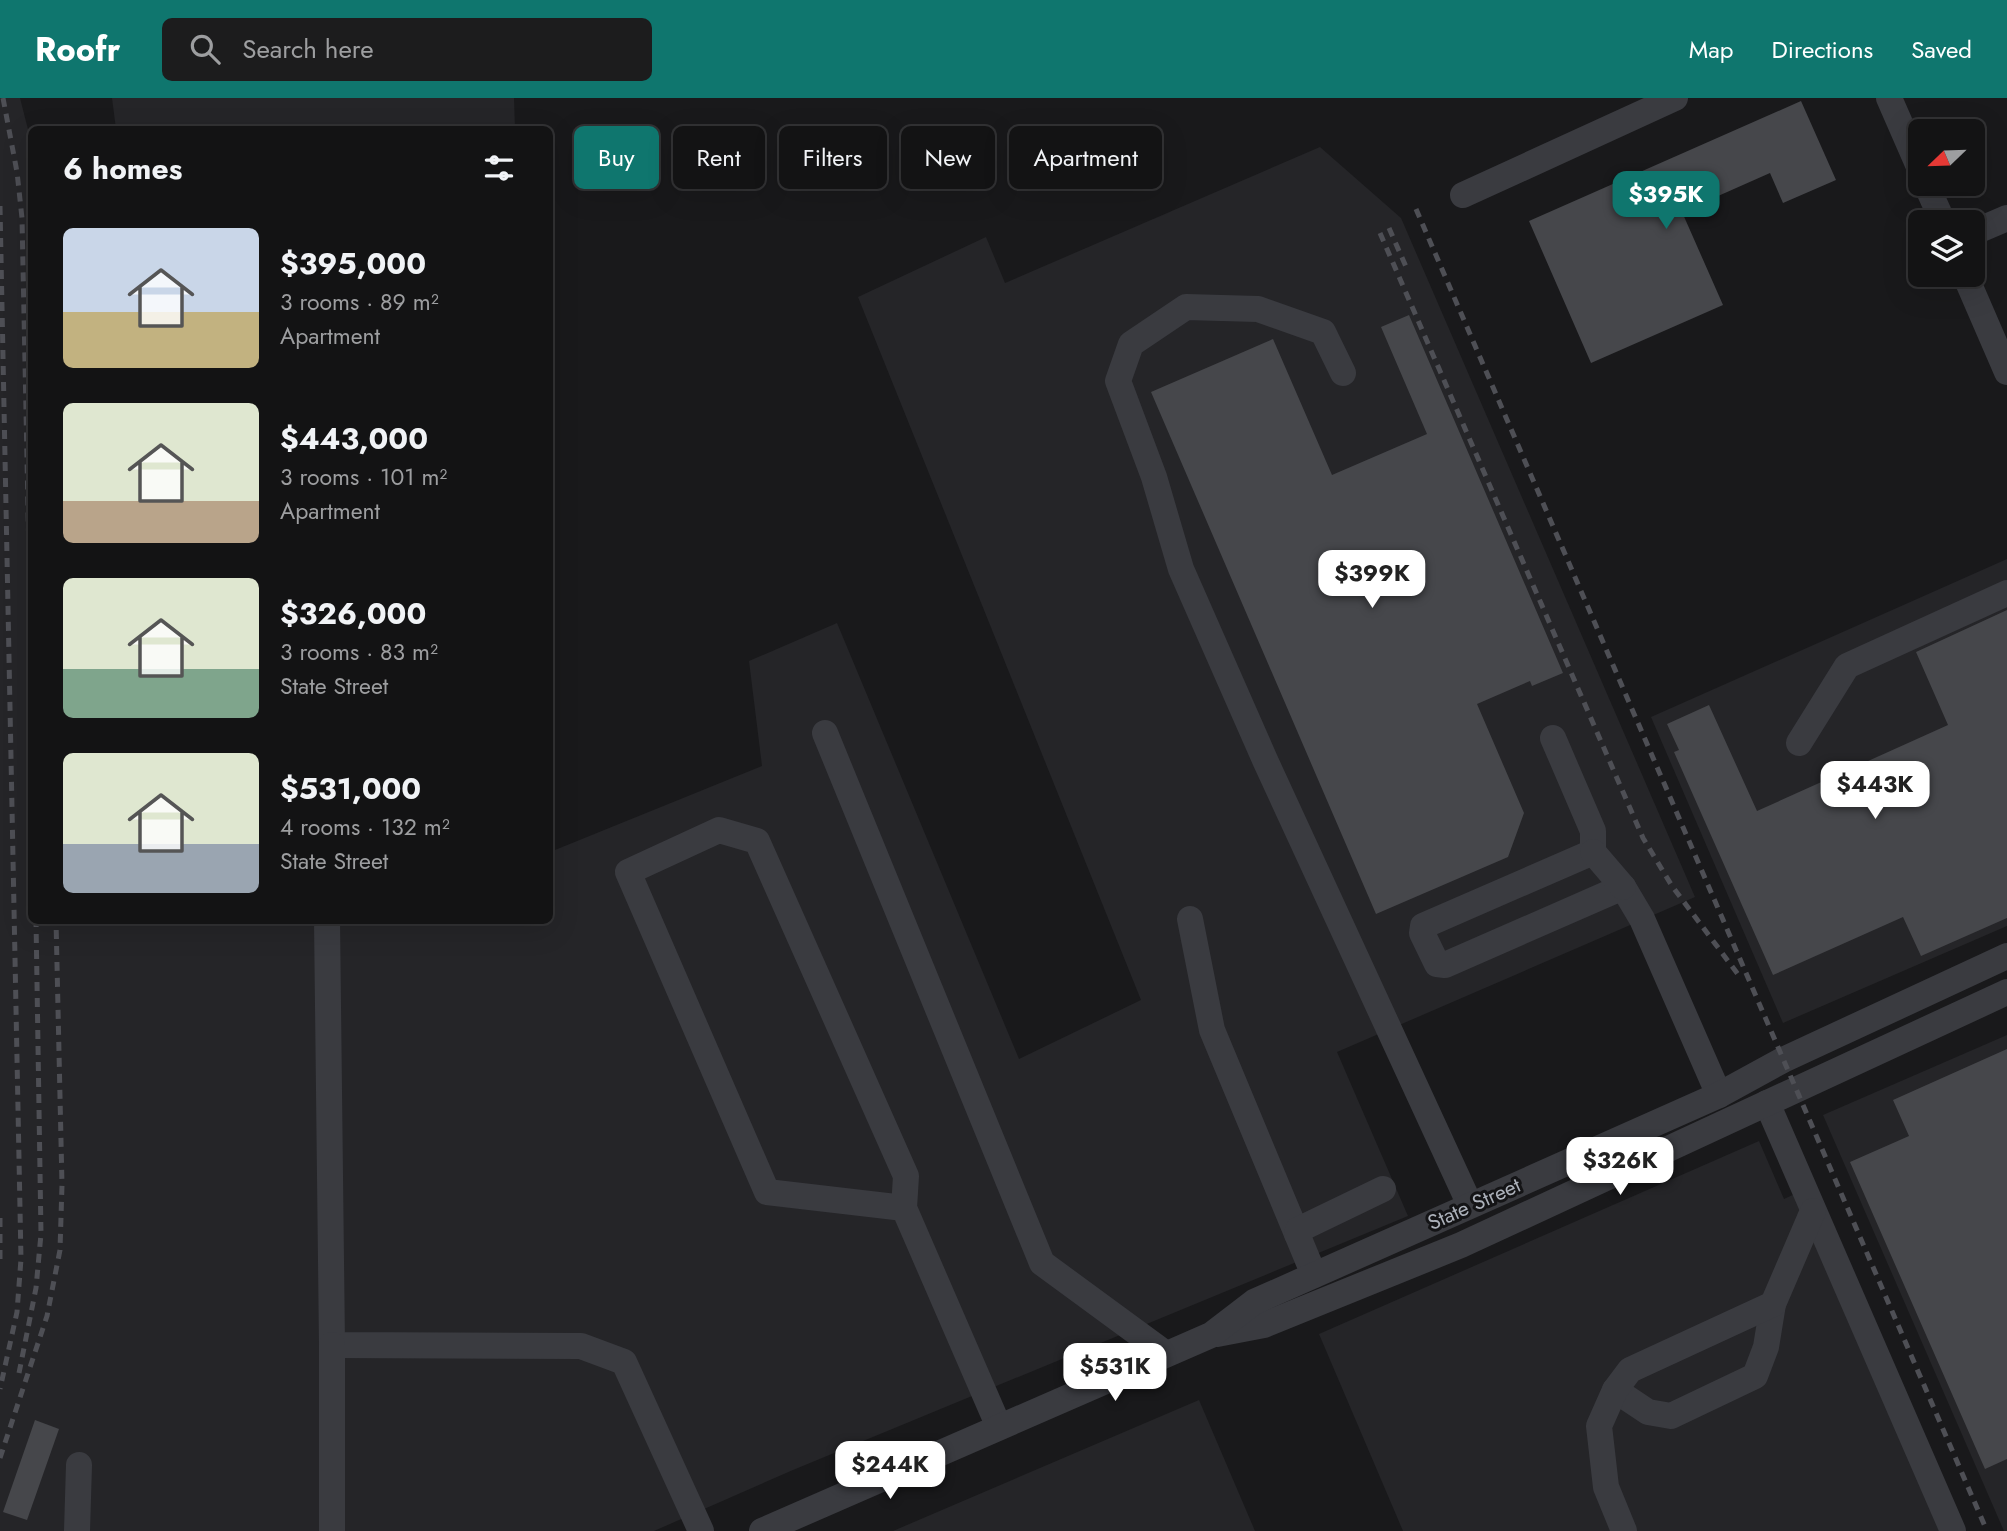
<!DOCTYPE html>
<html lang="en">
<head>
<meta charset="utf-8">
<style>
	body { margin:0; font-family:Jost,sans-serif; background:#1c1c1d; color:#f1f3f6; height:100vh; display:flex; flex-direction:column; font-size:26px; white-space:nowrap }
	* { box-sizing:border-box; margin:0 }
	p { font-size:23px; color:#9d9ea0 }
	.icon { flex:none; width:38px; height:38px; fill:none; stroke:currentColor; stroke-width:2; stroke-linecap:round; stroke-linejoin:round }
	.map { position:relative; flex:1; overflow:hidden }
	.sheet { position:absolute; left:28px; top:28px; width:525px; height:798px; display:flex; flex-direction:column; background:#131314; border-radius:10px; box-shadow:0 7px 28px #0002,0 0 0 2px #323234 }
	.sheet>* { flex:none }
	.top-card { position:absolute; left:574px; top:28px; width:665px; height:63px; display:flex; gap:14px }
	.needle { width:46px; rotate:247deg }
	.fabs { position:absolute; left:1908px; top:21px; display:grid; gap:14px }
	.fabs a { display:grid; place-items:center; width:77px; height:77px; border-radius:10px; background:#131314; box-shadow:0 7px 28px #0002,0 0 0 2px #323234; font-size:35px }
	.price { position:absolute; translate:-50% -60px; padding:0 16px; border-radius:14px; background:#fff; color:#222; font-size:23px; line-height:46px; filter:drop-shadow(0 2px 4px #0008) }
	.price::after { content:''; position:absolute; left:50%; top:42px; width:21px; height:16px; margin-left:-10px; background:inherit; clip-path:polygon(0 0,100% 0,50% 100%) }
	.price.current { background:#0f766e; color:#fff }
	ul { padding:0; list-style:none }
	li { display:flex; align-items:center; gap:21px; height:175px; padding:0 35px }
	li span { display:grid; place-items:center; flex:none; width:196px; height:140px; border-radius:10px; color:#555 }
	li>.icon { margin-inline-start:auto }
	span .icon { width:84px; height:84px; fill:#fffc; stroke-width:1 }
	li b { font-size:30px }
	h2 { display:flex; justify-content:space-between; align-items:center; height:84px; padding:0 35px; font-size:30px }
	.pill { padding:0 24px; border-radius:10px; background:#131314; box-shadow:0 7px 28px #0002,0 0 0 2px #323234; font-size:24px; line-height:63px }
	.pill.current { background:#0f766e; color:#fff }
	header { display:flex; align-items:center; gap:42px; box-sizing:border-box; height:98px; padding:0 35px; background:#0f766e; color:#fff }
	header strong { font-size:33px }
	nav { display:flex; gap:38px; margin-inline-start:auto; font-size:24px }
	.search { width:490px; height:63px; background:#1c1c1d; display:flex; align-items:center; gap:18px; box-sizing:border-box; padding:0 24px; border-radius:10px; color:#9d9ea0; font-size:26px }
	.map>svg:first-child { display:block }
	.built { fill:#252528 }
	.building { fill:#46474b }
	.lines { fill:none; stroke-linecap:round; stroke-linejoin:round }
	.minor { stroke:#3a3b40; stroke-width:26 }
	.rail { stroke:#4e4f55; stroke-width:5; stroke-dasharray:9 7; stroke-linecap:butt }
	.labels { text-anchor:middle; stroke-width:6; stroke-linejoin:round; paint-order:stroke }
	.street-label { font-size:21px; fill:#acb1ba; stroke:#141416 }
</style>
</head>
<body>
<header>
<strong>Roofr</strong>
<div class="search"><svg class="icon" aria-label="search" viewBox="0 0 24 24"><circle cx="10" cy="10" r="6"/><path d="M15 15l6 6"/></svg>Search here</div>
<nav><a>Map</a><a>Directions</a><a>Saved</a></nav>
</header>
<div class="map">
<svg width="2007" height="1433" viewBox="0 0 2007 1433">
	<rect width="100%" height="100%" fill="#19191b"/>
	<!-- built -->
	<g class="built">
		<polygon points="0,0 20,0 32,47 32,822 550,822 550,754 762,668 749,563 837,525 1019,961 1141,902 858,199 986,139 1005,185 1320,49 1401,120 1695,799 1337,954 1408,1118 793,1372 654,1433 0,1433"/>
		<polygon points="112,0 514,0 515,31 116,31"/>
		<polygon points="2007,461 2007,828 1783,925 1651,619"/>
		<polygon points="2007,937 2007,1433 2004,1433 1823,1017"/>
		<polygon points="1759,1043 1784,1101 1814,1087 1963,1433 1403,1433 1319,1236"/>
		<polygon points="1199,1302 1255,1433 893,1433"/>
	</g>
	<!-- building -->
	<g class="building">
		<polygon points="1801,3 1836,82 1783,105 1770,75 1682,114 1723,207 1591,265 1529,123"/>
		<polygon points="1409,217 1563,575 1532,588 1530,583 1477,606 1524,715 1508,759 1376,816 1151,294 1273,241 1332,377 1427,336 1381,229"/>
		<polygon points="2007,512 2007,820 1921,858 1903,819 1773,877 1674,654 1679,652 1667,626 1709,607 1757,713 1948,627 1916,554"/>
		<polygon points="2007,951 2007,1361 1985,1371 1850,1064 1909,1038 1893,1002"/>
		<polygon points="35,1322 59,1331 27,1422 3,1414"/>
	</g>
	<g class="lines">
		<!-- minor -->
		<g class="minor">
			<polyline points="1889,0 1920,71"/>
			<polyline points="1926,86 1943,124"/>
			<polyline points="1463,97 1675,0"/>
			<polyline points="1972,135 2007,120"/>
			<polyline points="1965,177 2007,274"/>
			<polyline points="1343,275 1323,234 1258,211 1186,209 1131,246 1118,283 1154,379 1181,471 1265,662 1470,1107"/>
			<polyline points="825,635 1042,1165 1166,1256"/>
			<polyline points="1553,640 1593,733 1593,754 1423,828 1422,835 1437,866 1445,867 1623,789 1642,821 1719,997"/>
			<polyline points="1799,645 1847,568 2007,495"/>
			<polyline points="1593,754 1623,789"/>
			<polyline points="1190,821 1212,932 1297,1136"/>
			<polyline points="327,822 332,1247 581,1248 624,1264 701,1433"/>
			<polyline points="1767,1005 1953,1433"/>
			<polyline points="904,1110 767,1094 628,774 719,732 757,743 906,1078 904,1110 999,1329"/>
			<polyline points="1314,1177 1297,1136 1298,1132 1383,1091"/>
			<polyline points="1217,1236 1264,1227 1461,1147 2007,894"/>
			<polyline points="1615,1292 1648,1314 1671,1318 1755,1278 1766,1249 1773,1206"/>
			<polyline points="77,1433 79,1367"/>
			<polyline points="332,1433 332,1247"/>
			<polyline points="762,1433 1211,1237 1254,1204 1719,997 1783,962 2007,858"/>
			<polyline points="1624,1433 1606,1389 1599,1328 1615,1292 1630,1272 1773,1206 1813,1113"/>
		</g>
		<!-- rail -->
		<g class="rail">
			<polyline points="3,0 17,74 22,120 32,604"/>
			<polyline points="0,108 21,1161 17,1214 0,1291"/>
			<polyline points="1416,111 1987,1433"/>
			<polyline points="1389,130 1407,171"/>
			<polyline points="1380,135 1643,740 1672,788 1740,879"/>
			<polyline points="0,1120 0,1164"/>
			<polyline points="19,1275 36,1190 41,1136 36,822"/>
			<polyline points="0,1360 47,1218 60,1152 62,1087 56,822"/>
		</g>
	</g>
	<g class="labels">
		<!-- street labels -->
		<g class="street-label">
			<text transform="translate(1474 1106) rotate(-24)" y="7">State Street</text>
		</g>
	</g>
</svg>
<div class="fabs">
<a><svg class="needle" viewBox="-14 -14 28 28"><path d="M0-13l5 13h-10z" fill="#e53935"/><path d="M0 13l5-13h-10z" fill="#9d9ea0"/></svg></a>
<a><svg class="icon" aria-label="layers" viewBox="0 0 24 24"><path d="M12 4l9 5-9 5-9-5zM3 14l9 5 9-5"/></svg></a>
</div>
<b class="price current" style="left:1666px;top:133px">$395K</b>
<b class="price" style="left:1372px;top:512px">$399K</b>
<b class="price" style="left:1875px;top:723px">$443K</b>
<b class="price" style="left:1620px;top:1099px">$326K</b>
<b class="price" style="left:1115px;top:1305px">$531K</b>
<b class="price" style="left:890px;top:1403px">$244K</b>
<div class="top-card">
<a class="pill current">Buy</a>
<a class="pill">Rent</a>
<a class="pill">Filters</a>
<a class="pill">New</a>
<a class="pill">Apartment</a>
</div>
<section class="sheet">
<h2>6 homes<svg class="icon" aria-label="filters" viewBox="0 0 24 24"><path d="M4 7h16M4 17h16"/><circle cx="9" cy="7" r="2"/><circle cx="15" cy="17" r="2"/></svg></h2>
<ul>
<li><span style="background:linear-gradient(#c9d6e8 60%,#c2b280 0)"><svg class="icon" aria-label="home" viewBox="0 0 24 24"><path d="M3 11l9-7 9 7M6 9v11h12V9"/></svg></span><div><b>$395,000</b><p>3 rooms · 89 m²</p><p>Apartment</p></div></li>
<li><span style="background:linear-gradient(#dfe7d0 70%,#b9a48a 0)"><svg class="icon" aria-label="home" viewBox="0 0 24 24"><path d="M3 11l9-7 9 7M6 9v11h12V9"/></svg></span><div><b>$443,000</b><p>3 rooms · 101 m²</p><p>Apartment</p></div></li>
<li><span style="background:linear-gradient(#dfe7d0 65%,#7fa58c 0)"><svg class="icon" aria-label="home" viewBox="0 0 24 24"><path d="M3 11l9-7 9 7M6 9v11h12V9"/></svg></span><div><b>$326,000</b><p>3 rooms · 83 m²</p><p>State Street</p></div></li>
<li><span style="background:linear-gradient(#dfe7d0 65%,#9aa5b1 0)"><svg class="icon" aria-label="home" viewBox="0 0 24 24"><path d="M3 11l9-7 9 7M6 9v11h12V9"/></svg></span><div><b>$531,000</b><p>4 rooms · 132 m²</p><p>State Street</p></div></li>
</ul>
</section>
</div>
</body>
</html>
